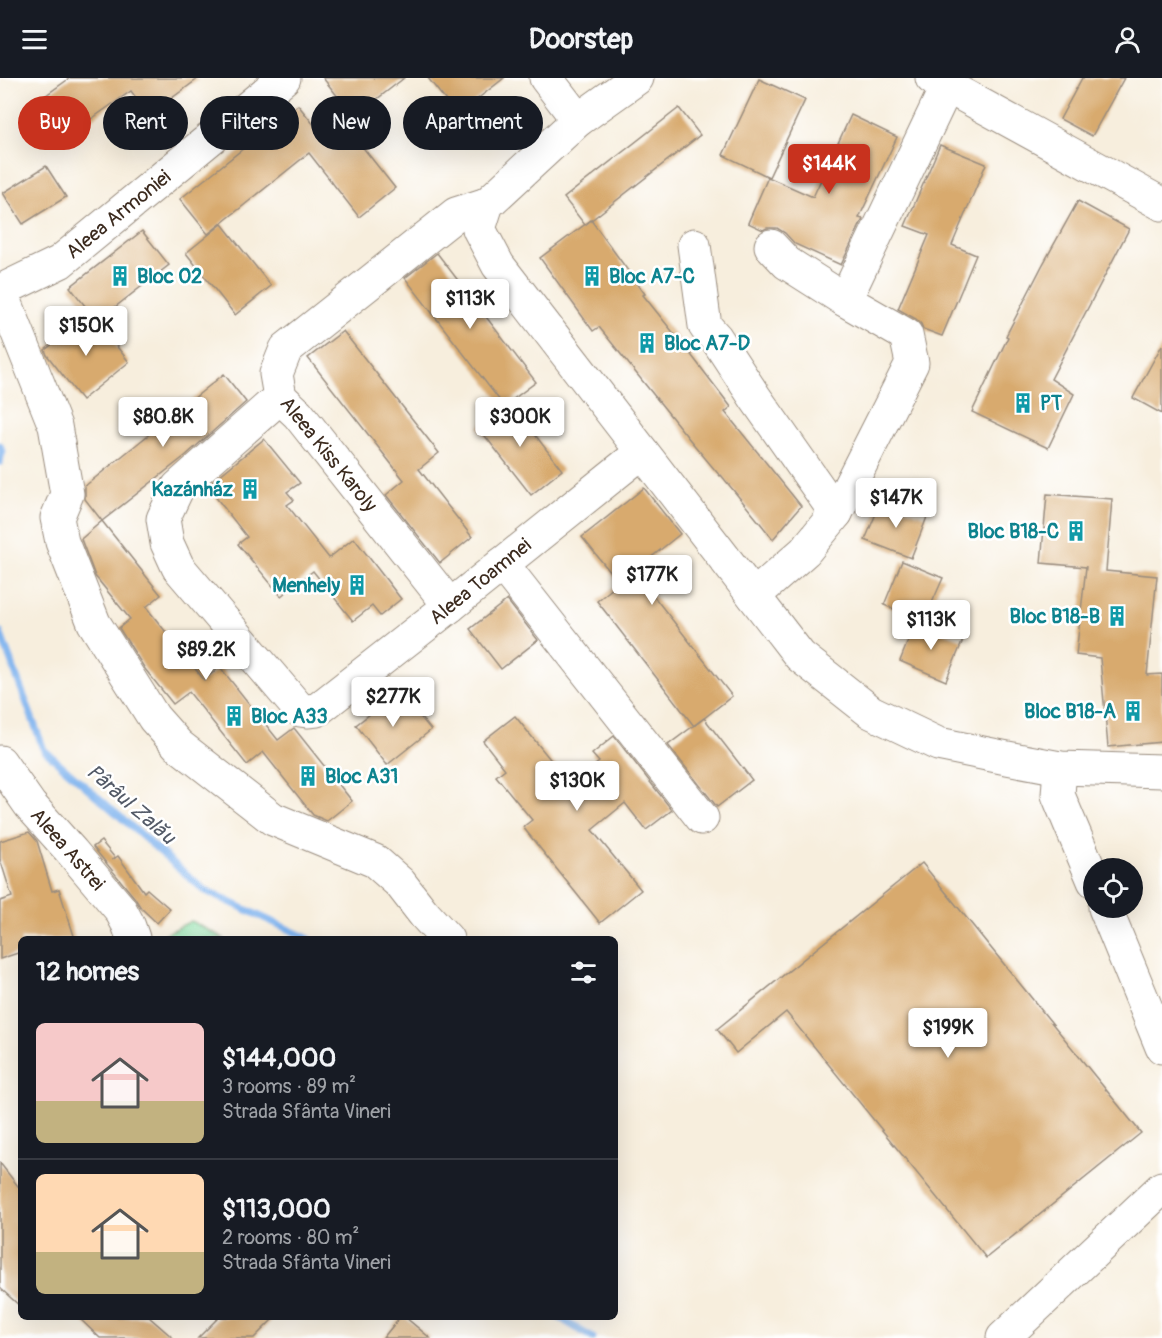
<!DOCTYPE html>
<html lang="en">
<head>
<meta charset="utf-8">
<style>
	body { margin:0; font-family:Pangolin,sans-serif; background:#20242c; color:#f1f3f6; height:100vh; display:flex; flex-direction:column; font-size:22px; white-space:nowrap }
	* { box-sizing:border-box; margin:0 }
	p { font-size:20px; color:#9ea1a6 }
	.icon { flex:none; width:33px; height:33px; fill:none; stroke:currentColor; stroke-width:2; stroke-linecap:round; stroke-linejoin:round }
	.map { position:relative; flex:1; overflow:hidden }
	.drawer { position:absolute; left:18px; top:858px; width:600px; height:384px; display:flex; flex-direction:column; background:#171b24; border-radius:9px; box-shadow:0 6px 24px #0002 }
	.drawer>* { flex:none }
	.hud { position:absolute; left:18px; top:18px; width:600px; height:54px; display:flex; gap:12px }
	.tools { position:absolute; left:1083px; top:780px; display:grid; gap:12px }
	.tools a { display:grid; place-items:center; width:60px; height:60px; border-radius:50%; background:#171b24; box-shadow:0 6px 24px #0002; font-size:30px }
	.price { position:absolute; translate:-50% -51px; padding:0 14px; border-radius:6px; background:#fff; color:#222; font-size:20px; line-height:39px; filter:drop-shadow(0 2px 3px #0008) }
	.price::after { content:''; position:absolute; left:50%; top:36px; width:18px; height:14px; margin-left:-9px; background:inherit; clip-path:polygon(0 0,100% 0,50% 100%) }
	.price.current { background:#c8321e; color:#fff }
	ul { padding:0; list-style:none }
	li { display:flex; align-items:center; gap:18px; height:150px; padding:0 18px }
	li+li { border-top:2px solid #363941 }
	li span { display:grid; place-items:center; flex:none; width:168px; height:120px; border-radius:9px; color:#555 }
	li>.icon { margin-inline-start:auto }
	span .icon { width:72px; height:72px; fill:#fffc; stroke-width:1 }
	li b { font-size:26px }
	h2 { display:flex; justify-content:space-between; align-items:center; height:72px; padding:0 18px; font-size:26px }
	.chip { padding:0 21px; border-radius:27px; background:#171b24; box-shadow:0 6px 24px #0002; font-size:21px; line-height:54px }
	.chip.current { background:#c8321e; color:#fff }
	header { display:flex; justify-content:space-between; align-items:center; height:78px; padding:0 18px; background:#171b24; font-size:27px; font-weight:800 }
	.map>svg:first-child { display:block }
	.green { fill:#88e0a5; stroke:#628562; stroke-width:1.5 }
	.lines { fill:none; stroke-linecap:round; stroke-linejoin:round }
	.stream { stroke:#80b4ee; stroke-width:7 }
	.building { fill:#d8aa6e }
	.minor-casing { stroke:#998c7e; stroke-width:35 }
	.minor { stroke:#fff; stroke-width:33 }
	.labels { text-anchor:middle; stroke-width:5; stroke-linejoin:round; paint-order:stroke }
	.street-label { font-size:20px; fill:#3b2a1e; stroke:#fff }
	.culture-label { font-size:20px; font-weight:bold; fill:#0d838f; stroke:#fff; text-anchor:start }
	.water-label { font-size:21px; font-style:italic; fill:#535a67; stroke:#fff }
</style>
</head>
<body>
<header><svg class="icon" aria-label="menu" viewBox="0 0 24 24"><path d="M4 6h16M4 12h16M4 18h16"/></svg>Doorstep<svg class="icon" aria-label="person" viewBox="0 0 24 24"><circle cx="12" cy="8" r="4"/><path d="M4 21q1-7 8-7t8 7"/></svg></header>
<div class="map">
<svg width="1162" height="1260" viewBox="0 0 1162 1260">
	<rect width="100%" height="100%" fill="#fff"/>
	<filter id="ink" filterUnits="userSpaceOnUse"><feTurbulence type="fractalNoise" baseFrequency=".0167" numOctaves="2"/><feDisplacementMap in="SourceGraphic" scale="12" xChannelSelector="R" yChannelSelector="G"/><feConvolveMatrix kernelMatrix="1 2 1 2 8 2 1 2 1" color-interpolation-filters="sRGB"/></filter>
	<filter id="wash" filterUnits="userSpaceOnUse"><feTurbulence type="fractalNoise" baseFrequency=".008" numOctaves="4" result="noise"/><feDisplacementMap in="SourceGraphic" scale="24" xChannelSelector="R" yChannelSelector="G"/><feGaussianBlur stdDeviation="1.35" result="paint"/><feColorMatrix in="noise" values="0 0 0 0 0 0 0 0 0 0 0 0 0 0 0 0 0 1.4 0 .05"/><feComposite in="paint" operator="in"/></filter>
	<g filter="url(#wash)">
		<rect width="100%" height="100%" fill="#f7eedd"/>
		<!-- green -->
		<polygon class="green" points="191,843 225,861 166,861 165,856"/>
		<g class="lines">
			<!-- stream -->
			<g class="stream">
				<polyline points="0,367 2,374 0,384"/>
				<polyline points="0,554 44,672 204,812 309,861"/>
				<polyline points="558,1239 593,1260"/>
			</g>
		</g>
		<g id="blocks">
			<!-- building -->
			<g class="building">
				<polygon points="70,0 199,0 149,37 131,13 57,65 31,28"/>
				<polygon points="323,0 404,0 354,39"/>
				<polygon points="428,0 504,0 457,37"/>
				<polygon points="1082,0 1124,0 1092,58 1060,41"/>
				<polygon points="759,1 805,22 769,99 723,77"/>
				<polygon points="298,27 327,63 346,48 395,110 359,139 309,75 208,156 180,121"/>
				<polygon points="679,30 700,57 585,147 564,120"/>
				<polygon points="851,37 897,59 859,140 863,141 841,187 795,166 785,155 777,150 767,150 763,152 748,145 768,99 813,119"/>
				<polygon points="940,67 986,86 952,167 976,177 942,258 923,251 921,246 916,241 898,231 929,157 905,148"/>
				<polygon points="46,88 66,119 23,146 3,115"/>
				<polygon points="1078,123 1129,151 1051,301 1074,316 1048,370 972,334 1008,259 1006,258 1042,188"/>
				<polygon points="591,142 645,216 643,217 692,278 731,329 725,334 801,428 773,461 721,397 720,398 690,362 599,249 593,253 540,180"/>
				<polygon points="222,146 271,208 235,237 186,175"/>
				<polygon points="142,153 169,187 97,243 70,209"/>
				<polygon points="437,175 536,304 504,328 405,200"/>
				<polygon points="91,236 129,284 82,322 47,277 45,272"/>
				<polygon points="343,253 439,375 419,391 472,459 440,485 386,417 404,402 308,280"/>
				<polygon points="1162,267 1162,336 1133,320"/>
				<polygon points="224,296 246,324 185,378 102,443 85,421 85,408"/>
				<polygon points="510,324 562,392 531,417 478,349"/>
				<polygon points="264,361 300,405 287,414 294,422 287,427 329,480 354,460 401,521 380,538 372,528 353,543 313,493 281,518 238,466 247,459 207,408"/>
				<polygon points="644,410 680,456 634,493 732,618 694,648 597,523 619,505 582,459"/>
				<polygon points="1047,416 1112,421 1106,493 1157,498 1147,597 1162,596 1162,664 1108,669 1100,580 1076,577 1086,489 1041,485"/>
				<polygon points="882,421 927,439 911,480 865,462"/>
				<polygon points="102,443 161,517 146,529 204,602 220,589 278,662 294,650 352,723 327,743 313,737 263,674 247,687 189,614 173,626 145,591 119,550 130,541 95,498 81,461"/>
				<polygon points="902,483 943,500 924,543 884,527"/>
				<polygon points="507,522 538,562 501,591 470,551"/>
				<polygon points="916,543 963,562 946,603 900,583"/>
				<polygon points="400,613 431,652 387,687 356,647"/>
				<polygon points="515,638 571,707 599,684 592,676 614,658 672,732 646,752 625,725 592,752 641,812 600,845 523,749 532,742 496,698 505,691 483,663"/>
				<polygon points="704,640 752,702 717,729 668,667"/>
				<polygon points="29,754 37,763 52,813 59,811 75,861 21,861 21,874 0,881 0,823 12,819 0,781 0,763"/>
				<polygon points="101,763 115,780 112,782 118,778 144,814 147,811 170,831 157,845 141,830 134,819 93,769"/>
				<polygon points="922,785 1141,1055 986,1180 786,934 736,975 717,951"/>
				<polygon points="0,1085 21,1112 21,1229 0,1210"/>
				<polygon points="78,1239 149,1239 173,1260 100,1260"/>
				<polygon points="219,1239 275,1239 254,1260 198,1260"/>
				<polygon points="400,1239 405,1239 430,1260 383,1260"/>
			</g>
		</g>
	</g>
	<g filter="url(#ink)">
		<use href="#blocks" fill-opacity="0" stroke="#998c7e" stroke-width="1.5"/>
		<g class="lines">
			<!-- minor casing -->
			<g class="minor-casing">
				<g id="minor">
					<polyline points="546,0 578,42"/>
					<polyline points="637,0 578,42 487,126 479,151 498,187 800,578 871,634 938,666 1002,679 1060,690 1162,693"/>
					<polyline points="932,0 1162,126"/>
					<polyline points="694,167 705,248 716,260 756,321 836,435"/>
					<polyline points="0,213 60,184 284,0"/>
					<polyline points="1,213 55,348 67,416 57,440 62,464 94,545 154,640 178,667 273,741 375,783 400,805 424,836 447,861"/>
					<polyline points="845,222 947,8"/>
					<polyline points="280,319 178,409 163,441 167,465 178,489 300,632 307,633 317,632 450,528 642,374"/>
					<polyline points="502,486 702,740"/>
					<polyline points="754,518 805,473 836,435 912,285 906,257 845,222 787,185 771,168"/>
					<polyline points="450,528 298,336 280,319 276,296 286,271 456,136 487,126"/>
					<polyline points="0,684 30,727 72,774 120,831 128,846 133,860"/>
					<polyline points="1060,690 1058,717 1094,803"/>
					<polyline points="1105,830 1162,969"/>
					<polyline points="1003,1260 1162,1110"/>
				</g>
			</g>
			<!-- minor -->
			<use href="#minor" class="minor"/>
		</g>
	</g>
	<!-- icons -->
	<defs>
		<g id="building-bare" transform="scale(1.62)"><path d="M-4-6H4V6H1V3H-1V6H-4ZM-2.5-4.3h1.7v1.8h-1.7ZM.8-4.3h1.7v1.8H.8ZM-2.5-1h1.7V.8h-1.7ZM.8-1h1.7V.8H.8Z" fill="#0f9aa8" stroke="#fff" stroke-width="2.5" paint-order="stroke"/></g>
	</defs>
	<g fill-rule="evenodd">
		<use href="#building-bare" x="120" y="198"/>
		<use href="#building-bare" x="592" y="198"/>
		<use href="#building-bare" x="647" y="265"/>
		<use href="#building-bare" x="1023" y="325"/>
		<use href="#building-bare" x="250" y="411"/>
		<use href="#building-bare" x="1076" y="453"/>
		<use href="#building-bare" x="357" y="507"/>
		<use href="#building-bare" x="1117" y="538"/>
		<use href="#building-bare" x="1133" y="633"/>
		<use href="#building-bare" x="234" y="638"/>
		<use href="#building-bare" x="308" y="698"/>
	</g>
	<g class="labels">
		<!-- street labels -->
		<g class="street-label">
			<text transform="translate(118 136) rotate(-39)" y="7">Aleea Armoniei</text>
			<text transform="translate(329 376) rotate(51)" y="7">Aleea Kiss Karoly</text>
			<text transform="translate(480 503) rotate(-39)" y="7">Aleea Toamnei</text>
			<text transform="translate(68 771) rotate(49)" y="7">Aleea Astrei</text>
		</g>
		<!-- culture labels -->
		<g class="culture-label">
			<text x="137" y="205">Bloc O2</text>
			<text x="609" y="205">Bloc A7-C</text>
			<text x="664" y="272">Bloc A7-D</text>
			<text x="1040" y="332">PT</text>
			<text x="233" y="418" text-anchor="end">Kazánház</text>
			<text x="1059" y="460" text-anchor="end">Bloc B18-C</text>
			<text x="340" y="514" text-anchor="end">Menhely</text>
			<text x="1100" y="545" text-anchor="end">Bloc B18-B</text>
			<text x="1116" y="640" text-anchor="end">Bloc B18-A</text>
			<text x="251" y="645">Bloc A33</text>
			<text x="325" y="705">Bloc A31</text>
		</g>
		<!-- water labels -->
		<g class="water-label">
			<text transform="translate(131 726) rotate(41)" y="7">Pârâul Zalău</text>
		</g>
	</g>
</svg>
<div class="tools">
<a><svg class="icon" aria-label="locate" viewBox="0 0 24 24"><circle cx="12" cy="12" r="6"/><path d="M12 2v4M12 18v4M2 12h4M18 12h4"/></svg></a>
</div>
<b class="price current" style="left:829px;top:117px">$144K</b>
<b class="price" style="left:470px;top:252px">$113K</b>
<b class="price" style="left:86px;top:279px">$150K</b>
<b class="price" style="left:163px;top:370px">$80.8K</b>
<b class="price" style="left:520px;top:370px">$300K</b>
<b class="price" style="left:896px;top:451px">$147K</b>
<b class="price" style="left:652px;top:528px">$177K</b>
<b class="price" style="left:931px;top:573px">$113K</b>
<b class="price" style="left:206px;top:603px">$89.2K</b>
<b class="price" style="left:393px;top:650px">$277K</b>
<b class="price" style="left:577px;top:734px">$130K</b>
<b class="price" style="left:948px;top:981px">$199K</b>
<div class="hud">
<a class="chip current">Buy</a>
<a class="chip">Rent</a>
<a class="chip">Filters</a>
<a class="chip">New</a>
<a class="chip">Apartment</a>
</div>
<section class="drawer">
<h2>12 homes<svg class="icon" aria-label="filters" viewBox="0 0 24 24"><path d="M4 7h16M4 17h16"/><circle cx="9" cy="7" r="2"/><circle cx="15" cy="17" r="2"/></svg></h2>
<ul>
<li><span style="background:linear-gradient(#f6c9c9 65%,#c2b280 0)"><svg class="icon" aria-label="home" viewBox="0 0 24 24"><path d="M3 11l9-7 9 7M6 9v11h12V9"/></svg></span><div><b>$144,000</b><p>3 rooms · 89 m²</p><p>Strada Sfânta Vineri</p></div></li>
<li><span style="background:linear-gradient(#ffd9b3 65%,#c2b280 0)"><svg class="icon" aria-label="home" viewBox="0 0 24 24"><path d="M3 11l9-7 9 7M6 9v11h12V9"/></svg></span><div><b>$113,000</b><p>2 rooms · 80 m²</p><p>Strada Sfânta Vineri</p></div></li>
</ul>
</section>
</div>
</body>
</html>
